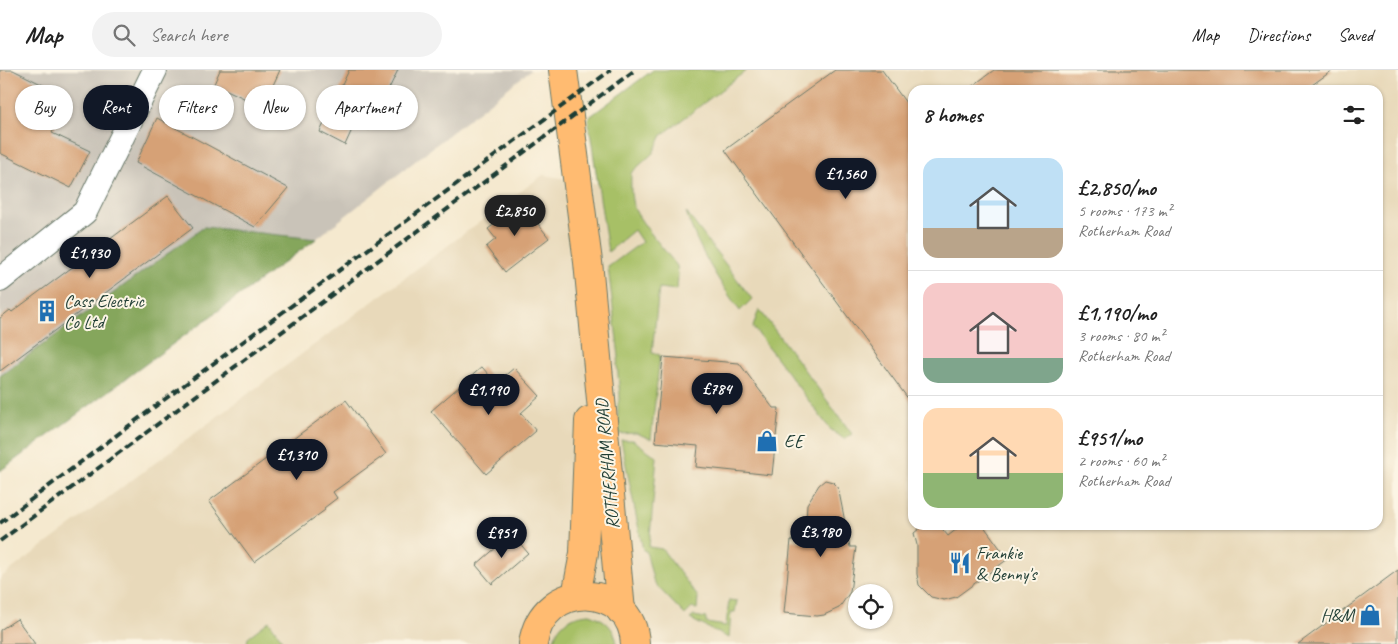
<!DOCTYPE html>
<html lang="en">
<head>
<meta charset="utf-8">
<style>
	body { margin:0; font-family:Caveat,sans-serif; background:#f2f2f2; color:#222; height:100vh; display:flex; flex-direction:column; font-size:19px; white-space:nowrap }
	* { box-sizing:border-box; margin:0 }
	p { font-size:16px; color:#767676 }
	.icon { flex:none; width:28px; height:28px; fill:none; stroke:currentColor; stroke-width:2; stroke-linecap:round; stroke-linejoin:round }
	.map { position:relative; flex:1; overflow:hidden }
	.side { position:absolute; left:908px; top:15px; width:475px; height:445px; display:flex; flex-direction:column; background:#fff; border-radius:15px; box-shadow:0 1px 4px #0004 }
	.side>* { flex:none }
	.banner { position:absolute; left:15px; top:15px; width:475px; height:45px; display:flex; gap:10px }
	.tools { position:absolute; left:848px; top:514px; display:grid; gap:10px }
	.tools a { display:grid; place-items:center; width:45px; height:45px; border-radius:50%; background:#fff; box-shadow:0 1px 4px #0004; font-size:25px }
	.price { position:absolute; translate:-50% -42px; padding:0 11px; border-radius:18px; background:#111827; color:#fff; font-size:16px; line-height:32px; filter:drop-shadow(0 1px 2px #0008) }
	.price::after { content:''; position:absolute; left:50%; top:30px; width:15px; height:11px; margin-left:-8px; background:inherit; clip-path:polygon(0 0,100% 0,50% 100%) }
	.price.on { background:#222; color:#fff }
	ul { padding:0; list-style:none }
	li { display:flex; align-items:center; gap:15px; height:125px; padding:0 15px }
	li+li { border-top:1px solid #e0e0e0 }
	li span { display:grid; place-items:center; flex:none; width:140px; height:100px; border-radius:15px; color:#555 }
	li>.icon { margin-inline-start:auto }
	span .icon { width:60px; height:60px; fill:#fffc; stroke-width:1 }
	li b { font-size:21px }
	h2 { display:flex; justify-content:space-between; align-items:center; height:60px; padding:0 15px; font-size:21px }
	.pill { padding:0 18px; border-radius:22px; background:#fff; box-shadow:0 1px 4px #0004; font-size:18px; line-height:45px }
	.pill.on { background:#111827; color:#fff }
	header { display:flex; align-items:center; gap:30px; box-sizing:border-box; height:70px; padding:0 25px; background:#fff; border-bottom:1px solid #e0e0e0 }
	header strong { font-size:24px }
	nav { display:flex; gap:28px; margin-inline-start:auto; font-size:18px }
	.search { width:350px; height:45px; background:#f2f2f2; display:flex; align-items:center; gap:12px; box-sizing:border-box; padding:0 18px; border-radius:28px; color:#767676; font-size:19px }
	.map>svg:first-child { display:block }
	.built { fill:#e8d9ba; fill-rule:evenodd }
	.industrial { fill:#c9c3b8 }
	.green { fill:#a7c066; stroke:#637e4d }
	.forest { fill:#85a65b; stroke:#527248 }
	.building { fill:#d6a176 }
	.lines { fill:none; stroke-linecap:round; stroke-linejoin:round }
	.minor-casing { stroke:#6a796a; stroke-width:26 }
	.major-casing { stroke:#6a796a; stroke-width:30 }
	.minor { stroke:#fff; stroke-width:24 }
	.major { stroke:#ffbb71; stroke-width:28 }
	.rail { stroke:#1f3d34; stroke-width:4; stroke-dasharray:8 4; stroke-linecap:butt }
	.labels { text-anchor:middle; stroke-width:4; stroke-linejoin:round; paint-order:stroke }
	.poi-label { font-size:18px; fill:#1f3d34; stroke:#fcf5e5; text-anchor:start }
	.street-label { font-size:18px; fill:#1f3d34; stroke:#fcf5e5 }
</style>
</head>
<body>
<header>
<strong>Map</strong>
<div class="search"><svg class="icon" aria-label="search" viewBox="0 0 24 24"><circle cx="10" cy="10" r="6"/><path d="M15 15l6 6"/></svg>Search here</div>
<nav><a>Map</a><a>Directions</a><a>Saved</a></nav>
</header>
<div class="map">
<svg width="1398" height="574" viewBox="0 0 1398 574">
	<rect width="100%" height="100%" fill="#fcf5e5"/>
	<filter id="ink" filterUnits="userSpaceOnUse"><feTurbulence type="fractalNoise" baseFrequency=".02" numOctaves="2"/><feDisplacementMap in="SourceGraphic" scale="10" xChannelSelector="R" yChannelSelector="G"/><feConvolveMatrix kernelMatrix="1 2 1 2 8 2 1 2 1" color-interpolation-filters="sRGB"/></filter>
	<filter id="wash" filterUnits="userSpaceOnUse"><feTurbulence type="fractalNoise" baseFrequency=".0096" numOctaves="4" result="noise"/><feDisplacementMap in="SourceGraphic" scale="20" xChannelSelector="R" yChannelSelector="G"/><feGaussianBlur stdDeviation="1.12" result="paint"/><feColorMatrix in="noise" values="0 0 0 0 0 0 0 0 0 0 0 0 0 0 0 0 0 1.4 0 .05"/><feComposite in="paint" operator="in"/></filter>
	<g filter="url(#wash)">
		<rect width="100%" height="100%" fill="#f5e9cf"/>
		<!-- built -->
		<path class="built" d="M747,0H1398V574H0V508L543,105L598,114ZM912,20H1378V455H912ZM856,522H884V550H856Z"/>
		<!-- industrial -->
		<polygon class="industrial" points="0,0 531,0 316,169 204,157 0,306"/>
		<!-- green -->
		<g class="green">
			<path d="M653,0H747L662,65L653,83L631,103C631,114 630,127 634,138C642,155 665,180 677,196L678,205L677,220L659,218L652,283L660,285L651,369L636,363L618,364V334L620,326L617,294L619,287L608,197L642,172L634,160L608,182L588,48Z"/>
			<path d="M686,142L752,229L740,241C718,210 698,179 686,142Z"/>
			<polygon points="759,239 852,364 844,369 830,359 753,257"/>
			<polygon points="621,370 633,370 657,387 649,477 662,479 698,527 697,539 692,538 685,545 654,513 646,481 643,480"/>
			<polygon points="729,530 737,531 735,542 731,542 729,568 690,549 694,546 706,548 706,553 726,556"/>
			<path d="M590,544C605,549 615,558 617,574H553C557,554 570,545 590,544Z"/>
			<polygon points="269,551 285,574 247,574 248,567"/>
		</g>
		<!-- forest -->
		<polygon class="forest" points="204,157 316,169 0,401 0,306"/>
		<g id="blocks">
			<!-- building -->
			<g class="building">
				<polygon points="0,0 13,0 69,28 52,63 90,81 71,118 0,83"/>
				<polygon points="220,0 280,0 263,37 214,14"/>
				<polygon points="349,0 398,0 369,60 355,53 345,75 320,62"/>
				<polygon points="835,0 882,0 912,41 912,334 725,80"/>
				<polygon points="994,0 1333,0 1305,20 967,20"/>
				<polygon points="157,48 288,118 255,157 136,93"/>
				<polygon points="168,126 193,158 0,301 0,248 10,240 12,242"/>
				<polygon points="522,133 549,168 505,202 486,177 496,169 488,159"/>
				<polygon points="663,287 739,293 773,338 779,338 772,405 696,397 698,376 655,372"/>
				<polygon points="482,297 496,313 514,298 540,326 521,343 536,361 486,404 431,341"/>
				<polygon points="346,330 386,384 333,422 337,428 324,438 325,440 254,492 209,431"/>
				<polygon points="825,410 833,412 838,417 850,477 856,477 850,522 839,538 824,545 817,546 784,543 791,470 805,472 807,434 819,415"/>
				<polygon points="924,455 939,455 948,466 962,455 983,455 1008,489 956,527 944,530 931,527 919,515 917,504 917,475 914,463"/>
				<polygon points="512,464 528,483 492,514 476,495"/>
				<polygon points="1398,500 1398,574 1298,574 1375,517"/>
				<polygon points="17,549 35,574 0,574 0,560"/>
			</g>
		</g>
	</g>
	<g filter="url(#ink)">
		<use href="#blocks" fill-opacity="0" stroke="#6a796a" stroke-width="1"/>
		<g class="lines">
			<!-- minor casing -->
			<g class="minor-casing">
				<polyline id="minor" points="0,210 85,142 155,0"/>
			</g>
			<!-- major casing -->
			<g class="major-casing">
				<g id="major">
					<polyline points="563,0 588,192 621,541"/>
					<polyline points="576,526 584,483 589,351"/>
					<path d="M533,574C542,507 633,512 635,574"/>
				</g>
			</g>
			<!-- minor -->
			<use href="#minor" class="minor"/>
			<!-- major -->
			<use href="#major" class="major"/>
			<!-- rail -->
			<g class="rail">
				<polyline points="0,453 134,352 611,0"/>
				<polyline points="0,471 635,0"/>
			</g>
		</g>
	</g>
	<!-- icons -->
	<defs>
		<g id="building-bare" transform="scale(1.725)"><path d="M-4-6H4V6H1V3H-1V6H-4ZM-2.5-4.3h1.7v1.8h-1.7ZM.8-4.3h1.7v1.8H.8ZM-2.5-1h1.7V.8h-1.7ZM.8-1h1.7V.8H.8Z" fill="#1f6fb2" stroke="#fcf5e5" stroke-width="2.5" paint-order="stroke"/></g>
		<g id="shop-bare" transform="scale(1.725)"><path d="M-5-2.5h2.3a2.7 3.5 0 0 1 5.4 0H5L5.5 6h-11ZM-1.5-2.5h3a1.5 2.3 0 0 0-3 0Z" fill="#1f6fb2" stroke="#fcf5e5" stroke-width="2.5" paint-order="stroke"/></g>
		<g id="restaurant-bare" transform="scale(1.725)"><path d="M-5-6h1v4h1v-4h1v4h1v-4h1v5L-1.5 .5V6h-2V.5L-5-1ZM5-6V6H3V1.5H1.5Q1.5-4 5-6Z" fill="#1f6fb2" stroke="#fcf5e5" stroke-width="2.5" paint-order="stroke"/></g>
	</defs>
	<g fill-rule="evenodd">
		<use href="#building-bare" x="47" y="241"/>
		<use href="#shop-bare" x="767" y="371"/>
		<use href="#restaurant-bare" x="960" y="493"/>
		<use href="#shop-bare" x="1370" y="545"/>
	</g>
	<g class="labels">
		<!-- poi labels -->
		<g class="poi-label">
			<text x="64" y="237">Cass Electric<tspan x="64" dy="21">Co Ltd</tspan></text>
			<text x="784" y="377">EE</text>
			<text x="976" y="489">Frankie<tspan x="976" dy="21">&amp; Benny's</tspan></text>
			<text x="1354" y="551" text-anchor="end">H&amp;M</text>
		</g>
		<!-- street labels -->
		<g class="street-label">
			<text transform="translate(607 394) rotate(-95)" y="6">ROTHERHAM ROAD</text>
		</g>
	</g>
</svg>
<div class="tools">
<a><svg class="icon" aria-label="locate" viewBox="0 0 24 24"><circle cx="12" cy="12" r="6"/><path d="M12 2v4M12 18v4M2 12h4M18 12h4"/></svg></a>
</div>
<b class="price" style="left:846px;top:130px">£1,560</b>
<b class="price on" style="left:515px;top:167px">£2,850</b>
<b class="price" style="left:90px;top:209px">£1,930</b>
<b class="price" style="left:717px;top:345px">£784</b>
<b class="price" style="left:489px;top:346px">£1,190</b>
<b class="price" style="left:297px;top:411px">£1,310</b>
<b class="price" style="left:821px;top:488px">£3,180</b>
<b class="price" style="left:502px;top:489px">£951</b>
<div class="banner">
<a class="pill">Buy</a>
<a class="pill on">Rent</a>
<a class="pill">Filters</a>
<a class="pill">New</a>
<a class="pill">Apartment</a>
</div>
<section class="side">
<h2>8 homes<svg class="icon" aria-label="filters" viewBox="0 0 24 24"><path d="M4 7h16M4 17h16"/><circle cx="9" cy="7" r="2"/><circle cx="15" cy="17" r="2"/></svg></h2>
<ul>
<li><span style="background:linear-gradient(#bfe0f5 70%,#b9a48a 0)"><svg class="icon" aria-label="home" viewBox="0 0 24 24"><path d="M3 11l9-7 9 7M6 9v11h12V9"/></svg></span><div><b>£2,850/mo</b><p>5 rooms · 173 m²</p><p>Rotherham Road</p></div></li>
<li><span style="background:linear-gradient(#f6c9c9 75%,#7fa58c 0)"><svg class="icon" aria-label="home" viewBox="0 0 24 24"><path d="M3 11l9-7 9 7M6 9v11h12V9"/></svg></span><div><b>£1,190/mo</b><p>3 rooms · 80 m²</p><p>Rotherham Road</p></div></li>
<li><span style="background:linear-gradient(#ffd9b3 65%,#8fb573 0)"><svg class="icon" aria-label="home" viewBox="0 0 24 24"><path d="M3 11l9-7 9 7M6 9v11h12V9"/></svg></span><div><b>£951/mo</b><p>2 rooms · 60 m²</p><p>Rotherham Road</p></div></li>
</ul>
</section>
</div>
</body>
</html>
